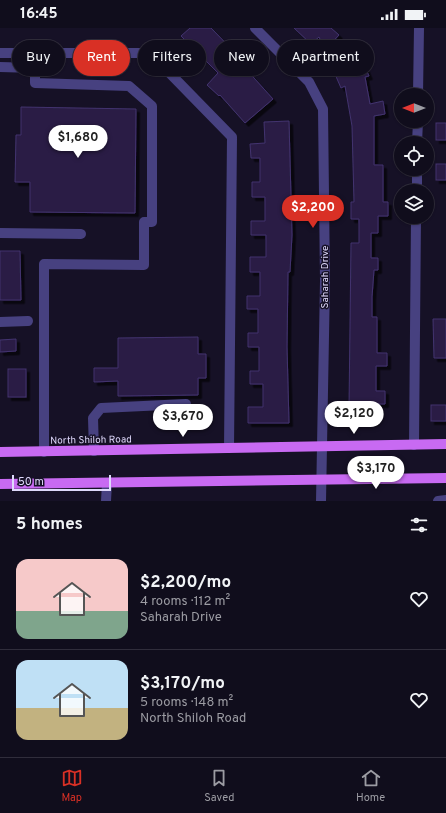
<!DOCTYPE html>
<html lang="en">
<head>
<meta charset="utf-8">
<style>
	body { margin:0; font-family:Overpass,sans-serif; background:#1e1b29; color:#f1f3f6; height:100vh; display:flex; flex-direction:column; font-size:15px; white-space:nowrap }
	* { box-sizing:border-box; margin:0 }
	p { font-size:13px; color:#9c9ca3 }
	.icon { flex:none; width:22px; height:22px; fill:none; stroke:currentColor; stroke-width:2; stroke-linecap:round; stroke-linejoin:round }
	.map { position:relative; height:473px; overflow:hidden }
	.drawer { display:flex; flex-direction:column; background:#100d1c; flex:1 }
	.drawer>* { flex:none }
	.banner { position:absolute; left:12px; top:12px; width:422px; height:36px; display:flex; gap:8px }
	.needle { width:26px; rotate:270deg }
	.fabs { position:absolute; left:394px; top:60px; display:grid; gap:8px }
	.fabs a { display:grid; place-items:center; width:40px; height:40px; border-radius:50%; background:#100d1c; box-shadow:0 1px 3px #0004,0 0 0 1px #302d3b; font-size:20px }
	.scale { position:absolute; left:12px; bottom:10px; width:99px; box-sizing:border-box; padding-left:4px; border:2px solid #dfd9fc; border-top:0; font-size:11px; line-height:14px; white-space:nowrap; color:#dfd9fc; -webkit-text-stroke:3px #161126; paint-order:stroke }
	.price { position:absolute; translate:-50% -34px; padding:0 9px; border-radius:14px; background:#fff; color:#222; font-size:13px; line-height:26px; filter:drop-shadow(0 1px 2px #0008) }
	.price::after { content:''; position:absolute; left:50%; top:24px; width:12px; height:9px; margin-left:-6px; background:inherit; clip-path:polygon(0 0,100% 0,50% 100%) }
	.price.current { background:#d93025; color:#fff }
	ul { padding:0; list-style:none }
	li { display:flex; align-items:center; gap:12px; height:100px; padding:0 16px }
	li+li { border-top:1px solid #302d3b }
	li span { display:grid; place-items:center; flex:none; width:112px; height:80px; border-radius:12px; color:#555 }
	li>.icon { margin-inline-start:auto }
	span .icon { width:48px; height:48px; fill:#fffc; stroke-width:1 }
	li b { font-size:17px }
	h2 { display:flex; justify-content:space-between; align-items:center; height:48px; padding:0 16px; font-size:17px }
	.chip { padding:0 14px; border-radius:18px; background:#100d1c; box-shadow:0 1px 3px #0004,0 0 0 1px #302d3b; font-size:14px; line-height:36px }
	.chip.current { background:#d93025; color:#fff }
	.status { display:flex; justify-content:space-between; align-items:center; height:28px; padding:0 20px; background:#100d1c; direction:ltr }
	.status svg { height:11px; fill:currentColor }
	.tab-bar { display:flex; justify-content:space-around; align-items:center; height:56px; border-top:1px solid #302d3b; background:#100d1c; font-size:11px; color:#9c9ca3 }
	.tab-bar a { display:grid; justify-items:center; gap:2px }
	.tab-bar .current { color:#d93025 }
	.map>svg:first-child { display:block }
	.building { fill:#291f45; stroke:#43336f; filter:url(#shadow) }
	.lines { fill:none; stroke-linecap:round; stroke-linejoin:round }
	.minor { stroke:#474180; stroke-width:10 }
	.major { stroke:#c86af2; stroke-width:10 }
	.labels { text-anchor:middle; stroke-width:3; stroke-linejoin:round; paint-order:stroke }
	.street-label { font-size:10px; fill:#dfd9fc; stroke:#161126 }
</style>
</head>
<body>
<div class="status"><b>16:45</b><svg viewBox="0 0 49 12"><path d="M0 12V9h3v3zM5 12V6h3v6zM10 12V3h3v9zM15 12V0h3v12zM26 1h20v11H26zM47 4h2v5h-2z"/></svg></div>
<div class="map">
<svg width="446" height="473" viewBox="0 0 446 473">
	<defs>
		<filter id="shadow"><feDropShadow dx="3.5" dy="3.5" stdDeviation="0" flood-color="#0009"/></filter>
	</defs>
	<rect width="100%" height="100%" fill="#161126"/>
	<!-- building -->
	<g class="building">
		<polygon points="190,0 211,0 248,38 245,40 273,71 245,95 220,67 219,68 207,57 218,45 181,8"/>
		<polygon points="294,0 331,0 339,7 325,22 319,9 311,16"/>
		<polygon points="356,18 369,48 365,49 370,76 383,73 385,86 374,88 374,137 383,137 383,174 388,174 388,188 378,188 378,205 371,205 371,230 378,230 378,242 374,242 372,269 372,289 377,289 377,325 387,325 387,338 376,338 376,363 385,363 385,376 375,376 375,394 356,393 357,379 349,379 351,215 359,215 359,191 351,191 351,174 354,174 352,98 345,58 341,60 328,30"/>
		<polygon points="21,79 136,81 135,185 30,184 30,154 15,154 16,107 21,107"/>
		<polygon points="289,93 292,207 290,244 288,244 287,319 289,395 248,395 248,379 263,379 263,356 250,356 250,343 259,343 259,319 248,319 248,305 258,305 258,281 247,281 247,268 260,268 260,244 250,244 250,229 266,229 266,207 251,207 251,193 265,193 265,169 252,169 252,154 260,154 260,130 251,130 250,116 265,115 264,94"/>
		<rect x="436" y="95" width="10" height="17"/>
		<rect x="436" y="136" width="10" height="16"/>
		<polygon points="0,223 20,223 21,272 0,272"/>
		<polygon points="433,291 446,291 446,330 434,330"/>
		<polygon points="198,309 198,326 206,326 206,350 198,350 198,367 118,368 118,353 94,354 94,340 118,340 118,310"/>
		<polygon points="16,311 16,323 0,324 0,312"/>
		<rect x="8" y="341" width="18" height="28"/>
		<rect x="431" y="377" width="15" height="16"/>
	</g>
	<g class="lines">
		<!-- minor -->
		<g class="minor">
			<polyline points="255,0 309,54 323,81 325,253 321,473"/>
			<polyline points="0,25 150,25 232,109 229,420"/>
			<polyline points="0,39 35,40 35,55 129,58 152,78 152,194 144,194 144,237 44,236 44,424"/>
			<polyline points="418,67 419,0"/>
			<polyline points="417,115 418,93"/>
			<polyline points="417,163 417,141"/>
			<polyline points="0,205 81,206"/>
			<polyline points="0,294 28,293"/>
			<polyline points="414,417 416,189"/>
			<polyline points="94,423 93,390 101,380 186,376"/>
			<polyline points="106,473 107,455"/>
			<polyline points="438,473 446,472"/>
		</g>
		<!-- major -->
		<g class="major">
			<polyline points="0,424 446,416"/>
			<polyline points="0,456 446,450"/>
		</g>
	</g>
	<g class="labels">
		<!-- street labels -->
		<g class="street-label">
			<text transform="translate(324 249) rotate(-90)" y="4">Saharah Drive</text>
			<text transform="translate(91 411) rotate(-1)" y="4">North Shiloh Road</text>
		</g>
	</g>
</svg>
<div class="fabs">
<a><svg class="needle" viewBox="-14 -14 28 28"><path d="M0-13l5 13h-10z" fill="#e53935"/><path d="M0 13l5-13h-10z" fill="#9c9ca3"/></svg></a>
<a><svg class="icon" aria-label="locate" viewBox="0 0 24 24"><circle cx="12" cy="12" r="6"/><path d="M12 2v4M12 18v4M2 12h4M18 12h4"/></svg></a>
<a><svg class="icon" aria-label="layers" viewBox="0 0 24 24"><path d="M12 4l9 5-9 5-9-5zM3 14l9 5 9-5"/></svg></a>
</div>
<div class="scale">50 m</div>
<b class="price" style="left:78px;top:131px">$1,680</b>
<b class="price current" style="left:313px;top:201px">$2,200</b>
<b class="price" style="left:354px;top:407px">$2,120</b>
<b class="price" style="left:183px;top:410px">$3,670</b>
<b class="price" style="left:376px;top:462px">$3,170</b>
<div class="banner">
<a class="chip">Buy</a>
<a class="chip current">Rent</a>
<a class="chip">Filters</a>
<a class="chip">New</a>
<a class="chip">Apartment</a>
</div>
</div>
<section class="drawer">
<h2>5 homes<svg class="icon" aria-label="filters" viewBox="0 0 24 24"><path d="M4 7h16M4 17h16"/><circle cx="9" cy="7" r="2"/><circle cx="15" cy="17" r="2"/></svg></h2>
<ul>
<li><span style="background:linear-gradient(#f6c9c9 65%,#7fa58c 0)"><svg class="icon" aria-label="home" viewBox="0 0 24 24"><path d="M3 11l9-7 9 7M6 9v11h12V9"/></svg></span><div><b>$2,200/mo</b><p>4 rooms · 112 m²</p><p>Saharah Drive</p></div><svg class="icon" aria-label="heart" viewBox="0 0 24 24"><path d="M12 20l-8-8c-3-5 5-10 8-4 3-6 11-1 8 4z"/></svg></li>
<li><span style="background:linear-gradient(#bfe0f5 60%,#c2b280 0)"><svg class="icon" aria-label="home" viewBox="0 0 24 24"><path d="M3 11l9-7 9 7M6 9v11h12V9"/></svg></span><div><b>$3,170/mo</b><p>5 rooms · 148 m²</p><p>North Shiloh Road</p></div><svg class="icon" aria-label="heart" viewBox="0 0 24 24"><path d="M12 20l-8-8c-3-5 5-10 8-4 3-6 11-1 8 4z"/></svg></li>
</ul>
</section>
<nav class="tab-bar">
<a class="current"><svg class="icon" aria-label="map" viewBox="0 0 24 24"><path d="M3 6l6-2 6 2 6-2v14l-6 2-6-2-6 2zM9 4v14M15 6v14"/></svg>Map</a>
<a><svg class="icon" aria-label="saved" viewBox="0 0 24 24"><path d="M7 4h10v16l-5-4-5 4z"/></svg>Saved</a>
<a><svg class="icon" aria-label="home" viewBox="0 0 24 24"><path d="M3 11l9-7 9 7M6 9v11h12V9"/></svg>Home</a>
</nav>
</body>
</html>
